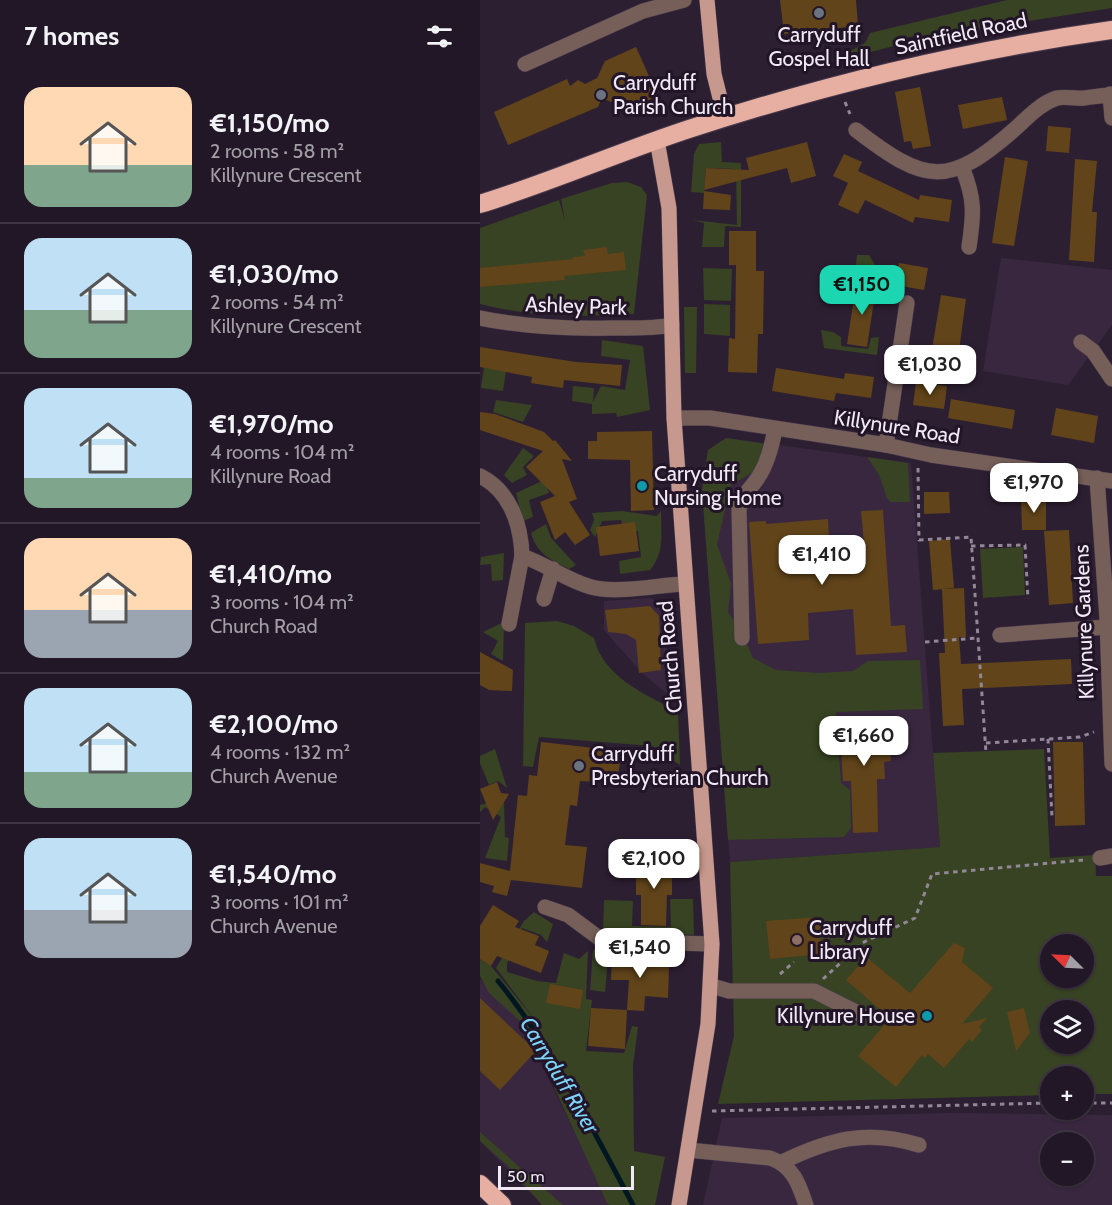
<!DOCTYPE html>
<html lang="en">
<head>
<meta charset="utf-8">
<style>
	body { margin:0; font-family:Cabin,sans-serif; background:#2e2432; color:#f1f3f6; height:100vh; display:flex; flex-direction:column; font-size:22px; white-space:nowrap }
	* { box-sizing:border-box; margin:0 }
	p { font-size:20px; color:#a29fa7 }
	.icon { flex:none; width:33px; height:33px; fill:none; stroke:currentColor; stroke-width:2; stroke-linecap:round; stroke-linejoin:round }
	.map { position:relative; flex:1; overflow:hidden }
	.panel { display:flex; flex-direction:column; background:#221726; width:480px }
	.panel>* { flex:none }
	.needle { width:39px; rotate:294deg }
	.tools { position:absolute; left:560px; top:934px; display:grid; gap:12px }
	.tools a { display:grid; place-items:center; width:54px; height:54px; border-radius:50%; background:#221726; box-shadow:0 2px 4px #0004,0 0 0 2px #3f3643; font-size:30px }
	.scale { position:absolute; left:18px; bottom:15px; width:136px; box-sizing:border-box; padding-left:6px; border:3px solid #f2e9f6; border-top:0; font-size:16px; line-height:21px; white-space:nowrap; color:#f2e9f6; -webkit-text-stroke:4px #231528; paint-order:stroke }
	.price { position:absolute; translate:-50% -51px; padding:0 14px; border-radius:12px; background:#fff; color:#222; font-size:20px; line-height:39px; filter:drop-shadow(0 2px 3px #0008) }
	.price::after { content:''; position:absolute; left:50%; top:36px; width:18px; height:14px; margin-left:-9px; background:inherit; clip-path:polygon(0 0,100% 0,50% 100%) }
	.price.active { background:#1cd5b1; color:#111 }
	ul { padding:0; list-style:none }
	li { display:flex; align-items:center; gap:18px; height:150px; padding:0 24px }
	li+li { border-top:2px solid #3f3643 }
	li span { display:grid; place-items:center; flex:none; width:168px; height:120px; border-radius:18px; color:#555 }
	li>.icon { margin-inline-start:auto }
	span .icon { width:72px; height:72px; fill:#fffc; stroke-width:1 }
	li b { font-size:26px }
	h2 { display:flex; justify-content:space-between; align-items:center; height:72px; padding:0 24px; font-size:26px }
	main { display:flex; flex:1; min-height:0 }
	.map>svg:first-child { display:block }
	.built { fill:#392740; fill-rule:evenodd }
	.green { fill:#374322; fill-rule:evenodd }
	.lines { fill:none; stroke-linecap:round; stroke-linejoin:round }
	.stream { stroke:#001722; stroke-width:5 }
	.building { fill:#61441a }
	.minor-casing { stroke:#493b4d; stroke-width:16 }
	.major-casing { stroke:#493b4d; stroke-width:16 }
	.highway-casing { stroke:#493b4d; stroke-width:20 }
	.path { stroke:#928796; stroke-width:3; stroke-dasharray:4.5 4.5; stroke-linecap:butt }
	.minor { stroke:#765f59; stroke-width:15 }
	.major { stroke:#c7988d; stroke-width:15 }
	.highway { stroke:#e7afa1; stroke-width:18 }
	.worship-dot { fill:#6b7280; stroke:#231528; stroke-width:2 }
	.culture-dot { fill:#0f9aa8; stroke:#231528; stroke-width:2 }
	.education-dot { fill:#8d6e63; stroke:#231528; stroke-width:2 }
	.labels { text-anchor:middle; stroke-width:6; stroke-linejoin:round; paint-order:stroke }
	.street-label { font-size:21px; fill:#f2e9f6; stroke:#231528 }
	.poi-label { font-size:21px; fill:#f2e9f6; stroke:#231528; text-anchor:start }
	.water-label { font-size:22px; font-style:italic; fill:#7cd4f9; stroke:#231528 }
</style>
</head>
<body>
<main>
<section class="panel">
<h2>7 homes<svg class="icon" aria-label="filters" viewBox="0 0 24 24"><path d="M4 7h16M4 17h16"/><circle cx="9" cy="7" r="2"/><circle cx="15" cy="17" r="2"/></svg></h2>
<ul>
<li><span style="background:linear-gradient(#ffd9b3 65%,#7fa58c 0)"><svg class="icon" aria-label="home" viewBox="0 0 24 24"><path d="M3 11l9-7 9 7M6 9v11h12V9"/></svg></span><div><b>€1,150/mo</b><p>2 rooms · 58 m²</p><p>Killynure Crescent</p></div></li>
<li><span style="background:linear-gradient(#bfe0f5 60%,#7fa58c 0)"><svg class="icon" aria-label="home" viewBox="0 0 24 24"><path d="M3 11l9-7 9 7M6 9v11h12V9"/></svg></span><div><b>€1,030/mo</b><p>2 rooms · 54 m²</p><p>Killynure Crescent</p></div></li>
<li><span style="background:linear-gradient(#bfe0f5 75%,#7fa58c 0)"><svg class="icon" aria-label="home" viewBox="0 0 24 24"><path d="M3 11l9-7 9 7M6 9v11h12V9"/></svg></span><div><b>€1,970/mo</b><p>4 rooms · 104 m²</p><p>Killynure Road</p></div></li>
<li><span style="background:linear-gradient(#ffd9b3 60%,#9aa5b1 0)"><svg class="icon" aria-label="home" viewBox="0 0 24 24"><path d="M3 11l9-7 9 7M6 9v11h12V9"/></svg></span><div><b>€1,410/mo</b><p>3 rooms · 104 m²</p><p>Church Road</p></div></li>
<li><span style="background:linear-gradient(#bfe0f5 70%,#7fa58c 0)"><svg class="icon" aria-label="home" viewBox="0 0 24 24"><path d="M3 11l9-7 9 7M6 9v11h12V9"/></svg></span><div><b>€2,100/mo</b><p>4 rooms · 132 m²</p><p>Church Avenue</p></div></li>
<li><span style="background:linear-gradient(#bfe0f5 60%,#9aa5b1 0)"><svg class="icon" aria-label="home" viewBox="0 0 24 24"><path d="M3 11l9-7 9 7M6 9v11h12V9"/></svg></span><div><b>€1,540/mo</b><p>3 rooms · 101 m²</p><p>Church Avenue</p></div></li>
</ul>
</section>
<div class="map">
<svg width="632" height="1205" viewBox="0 0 632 1205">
	<rect width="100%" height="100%" fill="#2d1f32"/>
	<!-- built -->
	<g class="built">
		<polygon points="521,258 632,270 632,325 588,385 503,371"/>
		<polygon points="246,438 431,463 460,847 250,862 222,489 228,450"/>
		<polygon points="171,598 184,607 188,671 197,702 162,673 124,630 124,601"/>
		<polygon points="0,979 41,1022 130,1205 62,1205 0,1141"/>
		<path d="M471,1113L632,1115V1205H223L242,1118ZM570,1143H603V1176H570Z"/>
	</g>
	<!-- green -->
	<g class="green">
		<polygon points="527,0 632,0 632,8 441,38 438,35 425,38 425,43 368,58 365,54 385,43 390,33"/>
		<polygon points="241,142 242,162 261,163 261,227 245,226 244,247 222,247 224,223 213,220 257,225 256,169 226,168 224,193 211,192 214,154 219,144"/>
		<path d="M147,182L161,187L167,195L154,314C101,317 51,317 0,304V228L79,200L85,221L81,199L132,183Z"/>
		<polygon points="377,255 389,255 400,273 413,278 409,289 422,294 422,299 399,295 397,281 375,276"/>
		<polygon points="223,268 252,269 251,301 224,300"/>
		<polygon points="224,304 250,305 250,336 224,334"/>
		<polygon points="204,307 217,307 216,373 205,373"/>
		<polygon points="341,330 353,332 361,337 361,346 388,349 391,338 399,337 397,355 344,348"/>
		<polygon points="122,340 163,346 170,410 137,417 136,413 112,414 112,404 92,401 93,386 114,388 113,402 121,386 145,390 150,360 121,356"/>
		<polygon points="4,367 26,371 23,391 1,388"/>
		<polygon points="16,400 52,405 43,422 13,412"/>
		<polygon points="246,438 287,444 280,468 251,485 237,544 251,584 248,612 262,632 273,658 296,670 339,673 373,671 388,661 440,660 443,709 356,712 361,783 370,790 371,828 364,837 248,840 222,489 228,450"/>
		<polygon points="43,448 54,456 43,467 47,475 32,483 24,475"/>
		<polygon points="387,457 428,463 430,502 411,502 407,498 399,475"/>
		<polygon points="64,480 69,493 49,500 53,517 43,521 36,493"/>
		<path d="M142,511L177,516L181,511C181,532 185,553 170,570L140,574L139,561L161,557L158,531H144L141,520L122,521L115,537L110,530L114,520L112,513Z"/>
		<path d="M66,524L71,538L96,565L89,569C71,560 57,554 51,533Z"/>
		<polygon points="543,547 545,595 503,598 500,549"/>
		<polygon points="24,553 23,580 12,581 11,564 0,565 1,557"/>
		<path d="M77,621L94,626L114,638C123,677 165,694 198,712L200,765L172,746L59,737L53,767L43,766L45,623Z"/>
		<polygon points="24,622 23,661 11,654 18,641 3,632"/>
		<polygon points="15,749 27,788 18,781 9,785 0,763 0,756"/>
		<path d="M564,749L570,858L615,855L616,876H632V1094H603V1077H570V1095L238,1104L254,1036L250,862L460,847L453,753ZM570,945H603V978H570ZM570,1011H603V1044H570Z"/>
		<polygon points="24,799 25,837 29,838 27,861 5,858 21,817 5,807 0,812 0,805"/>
		<polygon points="190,899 213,899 214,935 123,931 124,900 153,901 152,926 191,927"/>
		<polygon points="54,912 73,924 67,942 61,935 42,928 27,964 27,972 57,981 76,983 84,953 99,959 108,951 106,999 112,1000 106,1051 144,1053 152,1026 158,1027 153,1066 154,1151 185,1157 175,1205 130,1205 127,1203 58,1052 41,1022 9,993 0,976 0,959 11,966 55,1020 16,968 44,921"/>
		<polygon points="129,949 125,992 110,990 113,950"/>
		<polygon points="0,1132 83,1205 62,1205 31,1169 0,1141"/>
	</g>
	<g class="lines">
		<!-- stream -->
		<path class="stream" d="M18,981C70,1044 114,1132 153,1205"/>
	</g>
	<!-- building -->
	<g class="building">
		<polygon points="300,0 376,0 378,26 304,34"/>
		<polygon points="156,47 177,94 161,107 149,110 122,98 118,107 28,145 14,112 87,79 90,86 98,80 105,84 117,78 125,61"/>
		<polygon points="440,87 451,146 433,149 431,141 424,142 415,92"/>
		<polygon points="522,97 527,120 483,129 478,105"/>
		<polygon points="568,126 591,128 589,153 566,151"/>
		<polygon points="327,142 336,176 311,183 307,168 224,190 226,168 269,170 266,158"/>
		<polygon points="364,154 382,162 378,171 439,200 440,195 472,200 469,222 435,217 433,223 385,200 378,214 358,205 368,183 353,176"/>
		<polygon points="525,157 548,161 534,246 512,243"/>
		<polygon points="595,159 617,161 612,212 617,212 614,262 589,260"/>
		<polygon points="224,191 251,195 250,210 223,209"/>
		<polygon points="249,231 276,231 276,271 284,271 283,334 278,334 277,373 248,372 249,338 255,339 256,265 249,265"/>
		<polygon points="127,247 128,254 144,252 146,270 84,276 85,280 0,287 0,268 93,259 93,257 105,256 103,250"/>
		<polygon points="419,263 448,268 444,290 415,285"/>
		<polygon points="376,285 396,288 387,347 367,344"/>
		<polygon points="461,295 486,299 478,358 451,355"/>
		<polygon points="0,347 96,362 142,365 140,386 84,380 83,388 51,383 52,377 0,367"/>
		<polygon points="296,368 364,379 365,373 394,377 391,398 356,393 354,401 292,391"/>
		<polygon points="436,382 467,386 464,409 433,405"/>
		<polygon points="471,399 535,410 532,429 468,418"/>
		<polygon points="576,408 618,416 614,443 571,435"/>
		<polygon points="0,412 15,414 64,432 73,441 75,440 92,461 82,459 97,499 89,502 110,535 95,545 85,532 75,540 60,502 75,496 46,467 63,451 0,430"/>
		<polygon points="172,431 174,510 151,511 150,460 108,459 108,441 117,441 117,432"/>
		<polygon points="444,492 469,492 470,513 444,514"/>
		<polygon points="541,498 566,498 566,530 542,530"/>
		<polygon points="403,510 411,626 425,625 427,652 376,655 373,609 328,613 329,640 278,644 269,522 286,521 286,524 348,519 349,538 323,540 326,570 386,565 381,511"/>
		<polygon points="155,522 159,551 120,556 116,527"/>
		<polygon points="589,530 593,603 569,605 564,531"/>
		<polygon points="470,539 474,588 453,590 449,541"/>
		<polygon points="484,588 486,637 479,637 481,664 591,659 592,684 482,689 484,725 463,726 459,653 465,653 462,589"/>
		<polygon points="170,606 179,616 181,670 159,673 156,640 146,634 128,632 125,610"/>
		<polygon points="0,652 33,670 32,691 9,690 0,685"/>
		<polygon points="401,717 402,731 409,730 411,761 404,762 405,779 397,779 398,832 373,833 371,781 363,781 359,719"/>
		<polygon points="61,742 132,750 132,754 141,755 137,783 100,781 97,806 90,805 85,845 107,847 102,888 31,880 27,896 12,892 14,886 0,882 0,863 30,871 38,795 47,796 49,775 57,776"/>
		<polygon points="573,742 603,742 605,825 575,826"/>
		<polygon points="17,782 21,793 29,794 13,820 0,789"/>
		<polygon points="192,860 192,895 187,895 186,926 161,925 161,895 156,895 156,861"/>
		<polygon points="13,905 39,921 35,927 59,936 55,945 69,951 61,973 17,956 11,966 0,959 0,926"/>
		<polygon points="339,917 342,954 290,959 286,921"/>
		<polygon points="474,943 485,948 482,962 513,988 482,1024 507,1018 499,1027 502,1030 492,1042 489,1039 464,1068 448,1054 445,1058 442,1055 416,1087 378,1056 410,1018 366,980 386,957 430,993"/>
		<polygon points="132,953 159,954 159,965 189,967 188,998 165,996 164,1011 147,1010 149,980 131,980"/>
		<polygon points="70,984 103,990 100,1009 66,1003"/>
		<polygon points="0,998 56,1051 20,1090 0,1071"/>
		<polygon points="111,1008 147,1010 145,1049 108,1046"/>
		<polygon points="544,1008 550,1033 536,1051 527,1012"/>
	</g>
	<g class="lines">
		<!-- minor casing -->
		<g class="minor-casing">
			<g id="minor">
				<polyline points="45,64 163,11 204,0"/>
				<polyline points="630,94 632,118"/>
				<path d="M376,130C446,184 468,188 536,128C548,117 561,103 577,98C585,96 596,99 604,98C614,97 623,95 632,95"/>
				<path d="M482,167C495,199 494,213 489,247"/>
				<path d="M0,318C44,327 86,329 131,328C151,328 171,329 192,325"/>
				<polyline points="601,342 613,351 632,379"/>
				<polyline points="194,418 230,418 406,445 451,455 632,481"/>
				<polyline points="406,445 427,303"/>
				<path d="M0,476C30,491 41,524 42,556C66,564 86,580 111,587C137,594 177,585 205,584"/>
				<polyline points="617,478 627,618 632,764"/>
				<polyline points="64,599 73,569"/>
				<polyline points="29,624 42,556"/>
				<polyline points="520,635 627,627"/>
				<path d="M262,638L259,509C262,494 272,488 279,476C288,462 292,445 295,429"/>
				<polyline points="620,858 632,856"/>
				<polyline points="65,907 88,915 123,941 232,944"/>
				<polyline points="232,986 249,991 334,991 380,1014"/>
				<path d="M208,1150L290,1158C313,1166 319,1184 326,1205"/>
				<path d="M302,1162C350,1139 386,1129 439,1145"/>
			</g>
		</g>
		<!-- major casing -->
		<g class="major-casing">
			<g id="major">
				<polyline points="227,0 234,74 245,118"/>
				<polyline points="177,140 189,208 194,418 232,944 228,1024 199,1205"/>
			</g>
		</g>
		<!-- highway casing -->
		<g class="highway-casing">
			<g id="highway">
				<path d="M0,204C71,182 139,152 209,129C347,84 488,50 632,30"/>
				<polyline points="0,1184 22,1205"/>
			</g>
		</g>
		<!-- path -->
		<g class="path">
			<polyline points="365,102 370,114"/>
			<polyline points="438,468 439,540 491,537 506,753"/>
			<polyline points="491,546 545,545 548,599"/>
			<polyline points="445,642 497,638"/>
			<polyline points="568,739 572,817"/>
			<polyline points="506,743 600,737 614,732"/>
			<polyline points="300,974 314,962"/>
			<polyline points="343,979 382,943 435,918 452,874 603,860"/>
			<polyline points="603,1103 632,1103"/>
			<polyline points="232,1111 570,1103"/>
		</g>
		<!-- minor -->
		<use href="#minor" class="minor"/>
		<!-- major -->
		<use href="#major" class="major"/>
		<!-- highway -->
		<use href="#highway" class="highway"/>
	</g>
	<!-- markers -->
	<g class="worship-dot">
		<circle cx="339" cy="13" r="6"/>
		<circle cx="121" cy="95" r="6"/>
		<circle cx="99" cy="766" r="6"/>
	</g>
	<g class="culture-dot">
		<circle cx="162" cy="486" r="6"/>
		<circle cx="447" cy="1016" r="6"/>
	</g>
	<circle class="education-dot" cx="317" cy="940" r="6"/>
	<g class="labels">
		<!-- street labels -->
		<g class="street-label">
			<text transform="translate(481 34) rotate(-12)" y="7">Saintfield Road</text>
			<text transform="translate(96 306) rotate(2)" y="7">Ashley Park</text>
			<text transform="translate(417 427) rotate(9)" y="7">Killynure Road</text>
			<text transform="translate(604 622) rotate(-92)" y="7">Killynure Gardens</text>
			<text transform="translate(190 657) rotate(-95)" y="7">Church Road</text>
		</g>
		<!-- poi labels -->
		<g class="poi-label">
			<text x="339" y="42" text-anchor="middle">Carryduff<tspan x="339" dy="24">Gospel Hall</tspan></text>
			<text x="133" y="90">Carryduff<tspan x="133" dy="24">Parish Church</tspan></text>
			<text x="174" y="481">Carryduff<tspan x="174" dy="24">Nursing Home</tspan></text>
			<text x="111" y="761">Carryduff<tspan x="111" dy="24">Presbyterian Church</tspan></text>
			<text x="329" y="935">Carryduff<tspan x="329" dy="24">Library</tspan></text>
			<text x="435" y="1023" text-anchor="end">Killynure House</text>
		</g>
		<!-- water labels -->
		<g class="water-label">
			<text transform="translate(80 1075) rotate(59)" y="8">Carryduff River</text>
		</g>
	</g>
</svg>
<div class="tools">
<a><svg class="needle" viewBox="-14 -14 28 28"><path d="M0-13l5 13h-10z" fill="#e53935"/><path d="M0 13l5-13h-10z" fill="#a29fa7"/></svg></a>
<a><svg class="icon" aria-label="layers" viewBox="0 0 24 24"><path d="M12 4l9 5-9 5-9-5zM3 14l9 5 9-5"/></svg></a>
<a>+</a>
<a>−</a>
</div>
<div class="scale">50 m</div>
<b class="price active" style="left:382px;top:316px">€1,150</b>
<b class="price" style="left:450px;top:396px">€1,030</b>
<b class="price" style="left:554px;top:514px">€1,970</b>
<b class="price" style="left:342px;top:586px">€1,410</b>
<b class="price" style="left:384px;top:767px">€1,660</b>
<b class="price" style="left:174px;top:890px">€2,100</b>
<b class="price" style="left:160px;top:979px">€1,540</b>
</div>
</main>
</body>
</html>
